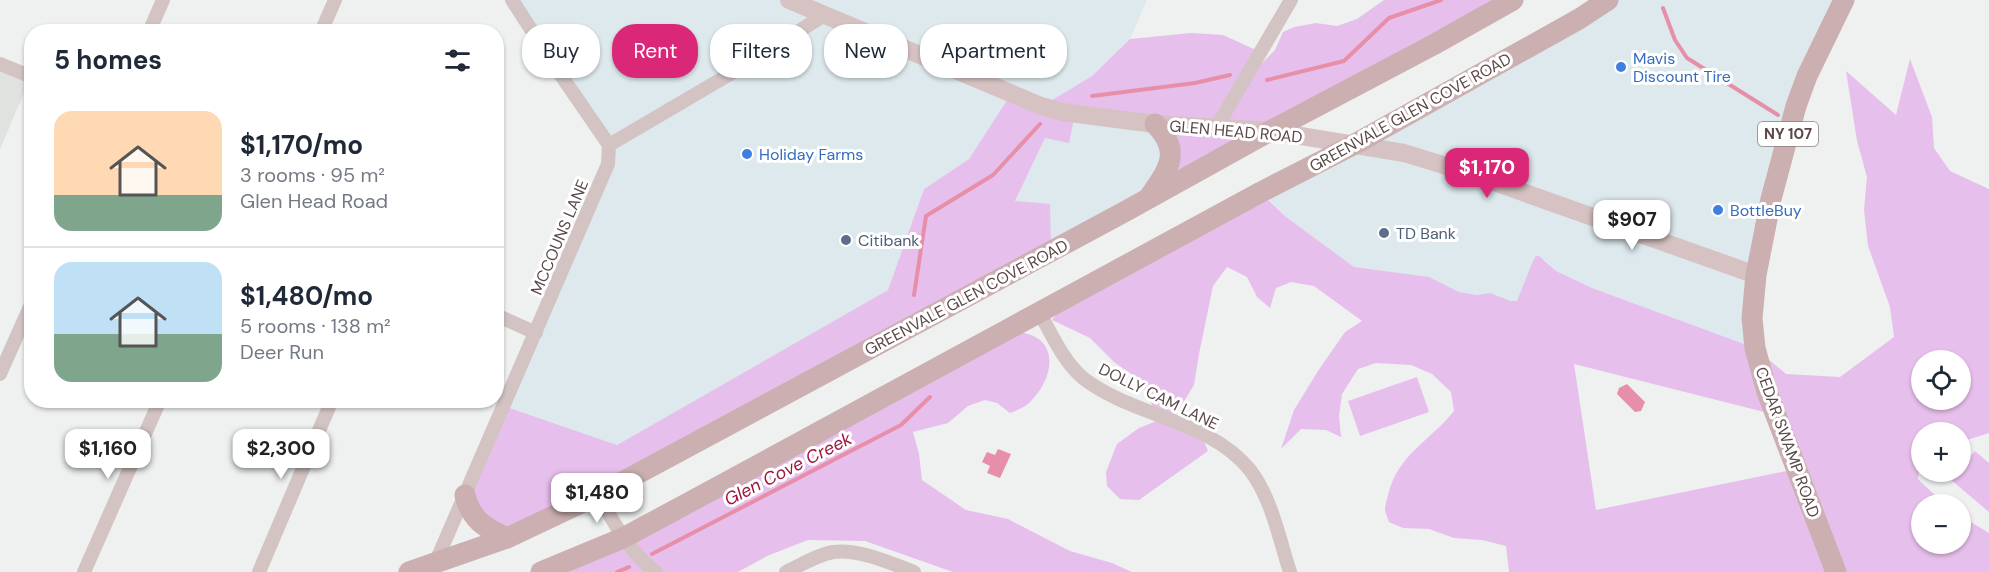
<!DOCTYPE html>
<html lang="en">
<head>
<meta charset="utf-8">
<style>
	body { margin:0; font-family:"DM Sans",sans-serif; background:#f6f6f7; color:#1f2937; height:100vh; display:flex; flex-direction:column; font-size:22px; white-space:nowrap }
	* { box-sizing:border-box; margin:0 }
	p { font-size:20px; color:#747a83 }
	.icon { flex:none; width:33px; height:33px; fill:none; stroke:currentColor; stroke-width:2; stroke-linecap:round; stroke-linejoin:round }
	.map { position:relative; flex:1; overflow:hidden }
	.side { position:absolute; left:24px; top:24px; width:480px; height:384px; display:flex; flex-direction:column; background:#fff; border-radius:24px; box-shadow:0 2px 4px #0004 }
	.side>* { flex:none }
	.top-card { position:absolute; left:522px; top:24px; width:570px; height:54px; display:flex; gap:12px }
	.fabs { position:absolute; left:1911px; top:350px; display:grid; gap:12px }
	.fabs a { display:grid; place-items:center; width:60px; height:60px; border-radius:50%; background:#fff; box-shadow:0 2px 4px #0004; font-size:30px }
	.price { position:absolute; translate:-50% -51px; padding:0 14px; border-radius:12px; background:#fff; color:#222; font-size:20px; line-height:39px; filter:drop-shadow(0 2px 3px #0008) }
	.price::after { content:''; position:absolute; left:50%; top:36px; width:18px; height:14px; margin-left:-9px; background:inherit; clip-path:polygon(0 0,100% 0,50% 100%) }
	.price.current { background:#db2777; color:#fff }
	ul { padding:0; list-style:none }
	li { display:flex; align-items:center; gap:18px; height:150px; padding:0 30px }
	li+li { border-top:2px solid #e0e1e3 }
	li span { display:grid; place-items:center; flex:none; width:168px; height:120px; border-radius:18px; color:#555 }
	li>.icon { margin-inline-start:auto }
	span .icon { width:72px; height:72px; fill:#fffc; stroke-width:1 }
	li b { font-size:26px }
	h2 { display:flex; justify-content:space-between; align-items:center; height:72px; padding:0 30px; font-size:26px }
	.pill { padding:0 21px; border-radius:24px; background:#fff; box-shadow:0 2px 4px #0004; font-size:21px; line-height:54px }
	.pill.current { background:#db2777; color:#fff }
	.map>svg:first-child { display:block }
	.commercial { fill:#dde9ed }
	.education { fill:#e0e2e0 }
	.green { fill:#e7bfec; fill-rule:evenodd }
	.water { fill:#e78fa9 }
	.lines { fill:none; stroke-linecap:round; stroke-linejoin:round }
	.stream { stroke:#e78fa9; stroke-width:4 }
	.minor { stroke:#d3c3c3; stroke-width:14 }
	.secondary { stroke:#d6c2c2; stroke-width:18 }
	.primary { stroke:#ccafb0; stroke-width:21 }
	.shop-dot { fill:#3f7fe0; stroke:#fff; stroke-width:2 }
	.service-dot { fill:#5c6f8a; stroke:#fff; stroke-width:2 }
	.labels { text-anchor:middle; stroke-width:6; stroke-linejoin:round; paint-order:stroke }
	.shield { fill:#fff; stroke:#8c7f7f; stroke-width:1.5 }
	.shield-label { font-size:15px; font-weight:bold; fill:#5b4848 }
	.shop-label { font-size:16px; fill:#366cbe; stroke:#fff; text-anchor:start }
	.street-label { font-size:16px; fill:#5b4848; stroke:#fff }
	.service-label { font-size:16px; fill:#4e5e75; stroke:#fff; text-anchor:start }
	.water-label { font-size:18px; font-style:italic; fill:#a1143e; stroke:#fff }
</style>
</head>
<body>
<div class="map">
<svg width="1989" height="572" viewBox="0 0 1989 572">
	<rect width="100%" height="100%" fill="#eef1f0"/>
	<!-- commercial -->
	<g class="commercial">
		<polygon points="512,0 1147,0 1130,39 1092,76 1041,106 1011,94 969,159 924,189 888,290 617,445 504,406 609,145"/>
		<polygon points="1608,0 1844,0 1771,199 1755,348 1592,288 1556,271 1544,259 1517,301 1511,301 1490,293 1477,295 1459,292 1428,277 1354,267 1286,217 1261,192"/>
		<polygon points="1075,114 1164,133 1158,185 1051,252 1015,201 1045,138"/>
	</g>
	<!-- education -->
	<polygon class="education" points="0,64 31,77 0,149"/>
	<!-- green -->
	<g class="green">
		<polygon points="1384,0 1513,0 1158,185 1164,133 1075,114 1069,143 1045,138 1015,201 1050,204 1051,252 507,538 463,499 504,406 617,445 888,290 924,189 969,159 1011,94 1042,106 1092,76 1130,39 1192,33 1223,35 1258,51 1260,65 1275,50 1283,32 1294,27 1316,23 1337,26 1357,19"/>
		<path d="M1910,59L1932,117L1934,148L1950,171L1989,189V433L1964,441L1961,445L1960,432H1922L1921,455L1918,479L1944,504H1922V543H1960L1961,516L1989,533V572H1509L1506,546L1482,540L1454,538L1429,529L1403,528L1389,522C1388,518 1385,513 1385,509C1385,505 1387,499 1388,495C1398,454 1430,441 1454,411L1451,392L1432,374L1411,365L1376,363L1358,369L1342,394L1339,416L1341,437L1326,430L1301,429L1281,449L1294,410L1318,371L1345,332L1362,321L1314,286L1291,282L1276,288L1270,308L1257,297L1247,277L1227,267L1213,286L1199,354L1194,385L1180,408L1169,416L1204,441L1208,451L1139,500L1120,499L1107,486L1106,472L1117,444L1139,428L1159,420L1141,381L1114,362L1090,338L1052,320L1061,308L1263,195L1286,217L1354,267L1429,277L1459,292L1477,295L1490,293L1511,301H1517L1533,261L1536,256H1539L1556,271L1592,288L1755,348L1786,374L1840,377L1894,337L1890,307L1868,246L1864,210L1867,177L1857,141L1846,71L1896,115ZM1922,360H1960V399H1922ZM1574,364L1776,415L1796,469L1596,510Z"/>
		<path d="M1015,332C1060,334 1056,376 1031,401C1026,407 1017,410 1010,413L997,403L985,400L968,406L948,423L913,432L919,454L922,480L966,510L1008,519L1070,551L1112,563L1132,572H953L865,541L808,540L767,556L738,572H541Z"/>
		<polygon points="1417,377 1429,412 1360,436 1348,401"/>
		<polygon points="1975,451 1989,463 1989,512 1950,479 1957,471 1960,471 1961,467"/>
	</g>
	<!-- water -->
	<g class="water">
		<polygon points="1627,384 1645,402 1641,411 1635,412 1617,394 1619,388"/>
		<polygon points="998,449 1011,454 1000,478 987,473 990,466 982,462 987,452 995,455"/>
	</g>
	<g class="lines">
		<!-- stream -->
		<g class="stream">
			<polyline points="1663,8 1675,40 1687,58 1778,115"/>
			<polyline points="1267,80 1344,61 1389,18 1441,0"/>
			<polyline points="1092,96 1195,83 1230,75"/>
			<polyline points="914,295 926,216 993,175 1040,124"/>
			<polyline points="652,554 901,425 930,397"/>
			<polyline points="617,572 629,567"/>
		</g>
		<!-- minor -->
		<g class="minor">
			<polyline points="512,0 556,68 609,145"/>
			<polyline points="149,32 163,0"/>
			<polyline points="321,32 335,0"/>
			<polyline points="0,64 32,77"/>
			<polyline points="1216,128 1291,0"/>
			<polyline points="609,145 759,57 824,15"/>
			<path d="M1040,314C1053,336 1063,361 1083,378C1133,417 1209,419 1250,470C1272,499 1279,538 1290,572"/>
			<polyline points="496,315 536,333"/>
			<polyline points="0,374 32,302"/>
			<path d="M598,495C614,522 629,553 656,572"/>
			<polyline points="434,566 608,164 609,145"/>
			<polyline points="84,572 160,400"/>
			<polyline points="259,572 332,400"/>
			<path d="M786,572C801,565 817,555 833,552C860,549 890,563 914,572"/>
		</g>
		<!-- secondary -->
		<polyline class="secondary" points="789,0 1041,106 1062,112 1155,124 1270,131 1404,153 1466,172 1756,275"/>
		<!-- primary -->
		<g class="primary">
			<path d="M1150,196C1169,169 1182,151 1155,124"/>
			<path d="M465,495C471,520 485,528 507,538"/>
			<polyline points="409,572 507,538 598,495 1126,211 1270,131 1433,45 1513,0"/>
			<polyline points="541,572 623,538 690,502 1261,192 1355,144 1579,19 1608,0"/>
			<polyline points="1836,572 1767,392 1755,348 1752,318 1756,275 1771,199 1796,106 1807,76 1844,0"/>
		</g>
	</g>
	<!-- markers -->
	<g class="shop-dot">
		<circle cx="1621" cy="67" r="6"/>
		<circle cx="747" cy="154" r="6"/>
		<circle cx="1718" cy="210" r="6"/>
	</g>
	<g class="service-dot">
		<circle cx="1384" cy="233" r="6"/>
		<circle cx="846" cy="240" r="6"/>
	</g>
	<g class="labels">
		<!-- shield labels -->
		<rect class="shield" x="1758" y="122" width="60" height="24" rx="4.5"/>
		<g class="shield-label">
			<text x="1788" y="139">NY 107</text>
		</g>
		<!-- shop labels -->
		<g class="shop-label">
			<text x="1633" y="64">Mavis<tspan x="1633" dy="18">Discount Tire</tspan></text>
			<text x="759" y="160">Holiday Farms</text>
			<text x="1730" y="216">BottleBuy</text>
		</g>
		<!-- street labels -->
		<g class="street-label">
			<text transform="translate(1410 112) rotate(-29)" y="6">GREENVALE GLEN COVE ROAD</text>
			<text transform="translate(1236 131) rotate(5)" y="6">GLEN HEAD ROAD</text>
			<text transform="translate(559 237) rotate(-67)" y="6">MCCOUNS LANE</text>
			<text transform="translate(966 297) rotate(-28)" y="6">GREENVALE GLEN COVE ROAD</text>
			<text transform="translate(1159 396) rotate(26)" y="6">DOLLY CAM LANE</text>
			<text transform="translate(1788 442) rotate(70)" y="6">CEDAR SWAMP ROAD</text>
		</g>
		<!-- service labels -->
		<g class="service-label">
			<text x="1396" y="239">TD Bank</text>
			<text x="858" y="246">Citibank</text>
		</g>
		<!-- water labels -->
		<g class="water-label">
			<text transform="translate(788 469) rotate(-27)" y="6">Glen Cove Creek</text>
		</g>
	</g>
</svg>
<div class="fabs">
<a><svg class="icon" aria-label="locate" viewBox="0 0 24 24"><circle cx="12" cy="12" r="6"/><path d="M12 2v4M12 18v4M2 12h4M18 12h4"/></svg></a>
<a>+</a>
<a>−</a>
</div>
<b class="price current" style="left:1487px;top:199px">$1,170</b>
<b class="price" style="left:1632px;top:251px">$907</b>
<b class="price" style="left:108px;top:480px">$1,160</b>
<b class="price" style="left:281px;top:480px">$2,300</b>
<b class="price" style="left:597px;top:524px">$1,480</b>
<div class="top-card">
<a class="pill">Buy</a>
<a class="pill current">Rent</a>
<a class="pill">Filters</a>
<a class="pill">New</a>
<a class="pill">Apartment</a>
</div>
<section class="side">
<h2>5 homes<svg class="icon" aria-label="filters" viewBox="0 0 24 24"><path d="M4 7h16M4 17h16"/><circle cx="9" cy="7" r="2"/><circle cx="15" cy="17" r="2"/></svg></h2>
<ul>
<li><span style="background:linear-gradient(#ffd9b3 70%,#7fa58c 0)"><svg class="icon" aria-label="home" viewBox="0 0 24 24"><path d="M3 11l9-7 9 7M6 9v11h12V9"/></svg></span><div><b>$1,170/mo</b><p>3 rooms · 95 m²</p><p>Glen Head Road</p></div></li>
<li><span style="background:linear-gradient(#bfe0f5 60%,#7fa58c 0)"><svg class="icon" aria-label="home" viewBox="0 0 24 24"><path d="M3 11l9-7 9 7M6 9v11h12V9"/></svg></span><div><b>$1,480/mo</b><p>5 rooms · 138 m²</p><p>Deer Run</p></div></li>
</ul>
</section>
</div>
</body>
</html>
